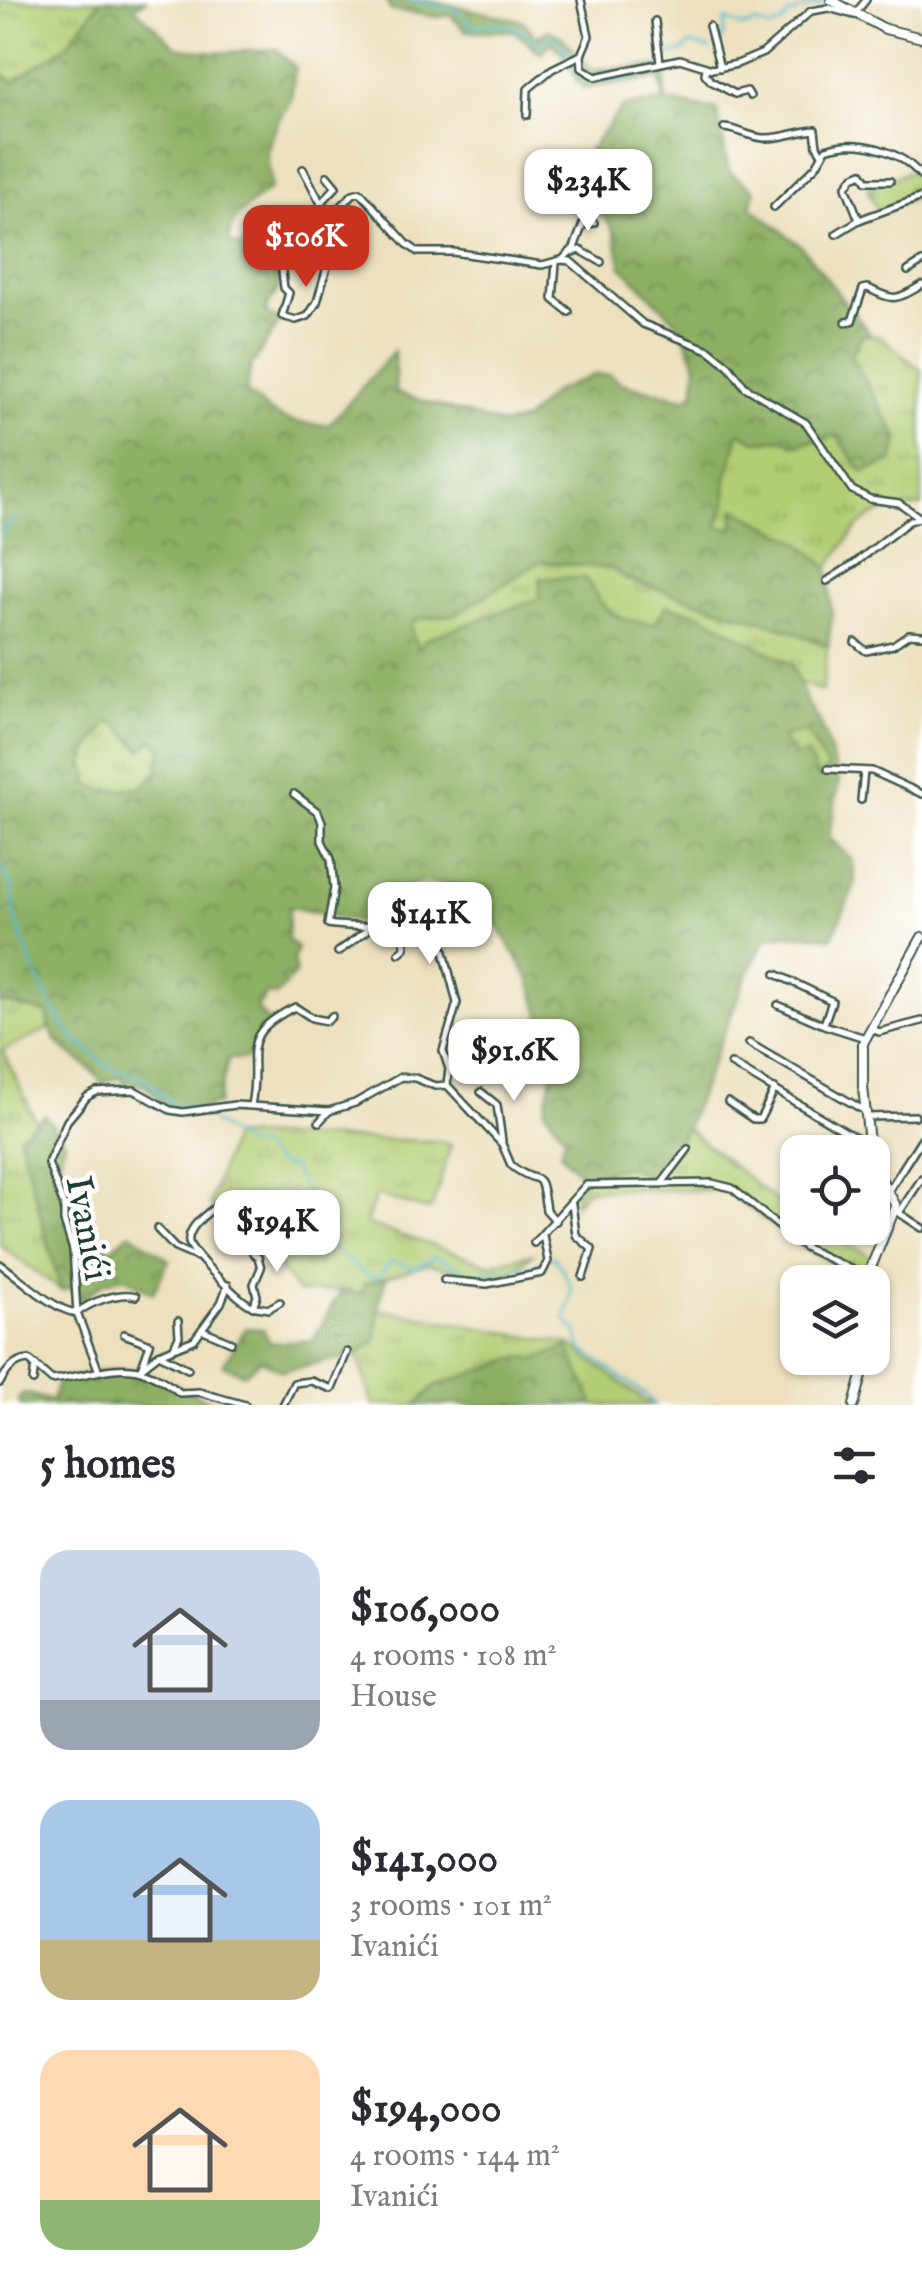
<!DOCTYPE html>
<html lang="en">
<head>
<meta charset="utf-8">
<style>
	body { margin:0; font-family:"IM FELL English",serif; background:#f2f2f3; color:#2b2b33; height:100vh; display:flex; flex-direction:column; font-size:38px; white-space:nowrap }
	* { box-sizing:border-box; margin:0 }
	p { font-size:32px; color:#7c7c81 }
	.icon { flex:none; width:55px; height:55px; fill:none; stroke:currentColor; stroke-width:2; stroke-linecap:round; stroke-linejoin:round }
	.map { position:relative; height:1405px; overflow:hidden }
	.details { display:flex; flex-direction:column; background:#fff; flex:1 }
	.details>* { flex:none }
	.tools { position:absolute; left:780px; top:1135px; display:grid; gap:20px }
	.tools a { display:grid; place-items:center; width:110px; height:110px; border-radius:20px; background:#fff; box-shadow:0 2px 8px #0004; font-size:50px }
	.price { position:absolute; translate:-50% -85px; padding:0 22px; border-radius:20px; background:#fff; color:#222; font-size:32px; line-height:65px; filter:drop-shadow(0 2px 5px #0008) }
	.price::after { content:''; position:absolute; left:50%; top:60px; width:30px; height:22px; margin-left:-15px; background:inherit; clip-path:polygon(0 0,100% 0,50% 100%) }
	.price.current { background:#c8321e; color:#fff }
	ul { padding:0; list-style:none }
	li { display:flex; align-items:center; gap:30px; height:250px; padding:0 40px }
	li span { display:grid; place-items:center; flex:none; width:280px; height:200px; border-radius:30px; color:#555 }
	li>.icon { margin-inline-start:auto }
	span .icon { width:120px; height:120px; fill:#fffc; stroke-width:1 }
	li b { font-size:42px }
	h2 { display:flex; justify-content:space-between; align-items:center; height:120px; padding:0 40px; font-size:42px }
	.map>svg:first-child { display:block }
	.grass { fill:url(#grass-tufts); stroke:#698554; stroke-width:2.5 }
	.forest { fill:url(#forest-crowns); stroke:#56764c; stroke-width:2.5; fill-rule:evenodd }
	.cemetery { fill:url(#cemetery-stones); stroke:#698554; stroke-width:2.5 }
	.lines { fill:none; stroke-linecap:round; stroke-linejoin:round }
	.stream { stroke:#50b9cd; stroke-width:2.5 }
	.minor-casing { stroke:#3e5549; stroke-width:10 }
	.tertiary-casing { stroke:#3e5549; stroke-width:12 }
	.minor { stroke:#fff; stroke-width:5 }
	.tertiary { stroke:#fff; stroke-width:8 }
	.labels { text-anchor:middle; stroke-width:9; stroke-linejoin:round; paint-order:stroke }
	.street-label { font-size:38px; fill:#1f3d34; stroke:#fff }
</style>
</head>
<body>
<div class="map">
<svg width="922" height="1405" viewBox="0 0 922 1405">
	<defs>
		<pattern id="grass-tufts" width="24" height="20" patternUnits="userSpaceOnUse" patternTransform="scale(2.5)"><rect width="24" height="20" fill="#b3cd73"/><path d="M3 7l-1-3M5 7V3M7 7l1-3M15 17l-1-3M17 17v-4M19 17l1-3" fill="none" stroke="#91a85f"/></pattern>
		<pattern id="forest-crowns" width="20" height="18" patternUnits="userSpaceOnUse" patternTransform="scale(2.5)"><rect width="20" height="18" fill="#8eb065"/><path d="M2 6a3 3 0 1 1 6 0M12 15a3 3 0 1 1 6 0" fill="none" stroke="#739054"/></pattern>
		<pattern id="cemetery-stones" width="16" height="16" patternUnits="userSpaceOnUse" patternTransform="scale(2.5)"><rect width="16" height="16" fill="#b3cd73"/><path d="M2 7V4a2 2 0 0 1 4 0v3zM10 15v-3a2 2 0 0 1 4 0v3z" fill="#91a85f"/></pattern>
	</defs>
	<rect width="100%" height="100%" fill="#fff"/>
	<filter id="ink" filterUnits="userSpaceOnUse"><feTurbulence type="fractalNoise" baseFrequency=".01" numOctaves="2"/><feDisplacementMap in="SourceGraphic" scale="20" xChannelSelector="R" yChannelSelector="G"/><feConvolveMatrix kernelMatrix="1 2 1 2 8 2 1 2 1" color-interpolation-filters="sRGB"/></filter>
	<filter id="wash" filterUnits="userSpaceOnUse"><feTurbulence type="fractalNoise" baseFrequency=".0048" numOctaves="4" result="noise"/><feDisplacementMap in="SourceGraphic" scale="40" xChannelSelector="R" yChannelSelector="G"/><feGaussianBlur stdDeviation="2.25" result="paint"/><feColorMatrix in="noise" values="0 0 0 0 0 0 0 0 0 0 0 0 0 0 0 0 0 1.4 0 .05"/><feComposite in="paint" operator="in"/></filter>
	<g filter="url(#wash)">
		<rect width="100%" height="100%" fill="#ece0be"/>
		<!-- grass -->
		<g class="grass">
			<polygon points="0,0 101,0 66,46 13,83 0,71"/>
			<path d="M862,335L880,336L922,371V506C862,511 861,521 828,568L801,543L736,510L733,530L717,527L726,504V478L740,431L755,441L783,439L796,445L836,435L898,438L851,357Z"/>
			<polygon points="541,561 613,569 626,579 790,630 828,646 822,691 799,683 791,665 655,624 621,621 600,602 540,598 418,650 411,631 413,620 456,614"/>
			<path d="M109,722L117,724L141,750L153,738L162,748L157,772L143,787L103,791L87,782C80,754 93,742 109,722Z"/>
			<polygon points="0,1002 48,1013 48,1029 3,1051 36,1122 19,1137 61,1290 0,1245"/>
			<polygon points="686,1128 797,1218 798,1228 814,1228 876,1259 868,1280 800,1247 727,1191 587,1189 574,1205 574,1195 583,1176 627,1166 653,1179"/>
			<polygon points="232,1136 442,1141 451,1145 432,1208 427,1210 376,1195 366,1224 489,1264 532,1254 512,1273 485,1273 477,1277 429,1264 364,1284 361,1294 341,1290 299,1293 275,1263 209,1204"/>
			<polygon points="378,1309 569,1344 651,1405 594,1405 567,1347 537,1359 436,1385 416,1405 373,1405 357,1355 376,1341"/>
		</g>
		<!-- forest -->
		<g class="forest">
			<path d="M101,0H146L134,7L176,47L215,53L276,49L295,67L291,100L279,119L267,151L271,188C253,203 226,218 230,244L278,255L279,287L265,312L280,321L251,367L246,392C277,420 288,424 329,425L394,351L396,393L503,425L525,420L553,392L594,375H610L621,383L684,398L694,394L697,366L680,325L622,267L614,231L590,196L589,150L623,107L664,101L660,78L584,88L577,82L568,60L552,42L541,53L514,31H466L450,15L438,17L390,10L386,0H427L523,21L537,37L549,30L564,39L591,69L666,66L665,101L717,110L729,171L755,191L751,207L801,246L871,335H862L851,357L898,438L893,461L863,472L836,435L796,445L783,439L755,441L740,432L726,478V504L717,526L733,529L736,509L801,543L828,568L832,616L828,646L790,630L626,579L613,569L541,561L456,614L413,620L411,631L418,649L426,639L539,598L540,578H586C607,615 612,620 655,624L666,606L698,613L792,665L807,703L821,723L839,781L829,837L853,861L855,885L832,938L807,934L767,937L747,975L686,1128L653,1179L627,1166L583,1176L560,1153L565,1136L545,1110L552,1077V1052L529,978L483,901L452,885L424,882L407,887L378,925L289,907L287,940L297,948L293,960L296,972L276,996L266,994L257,1009L270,1023L260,1031L259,1045L252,1046L250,1058L228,1059L218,1104L193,1110H170L144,1084L125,1085L122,1076L101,1083C84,1052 49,1056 48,1013L0,1002V71L13,82L66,46ZM109,722L117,724L142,750L153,739L162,748L157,772L143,787L103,791L87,782L89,775L83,766L86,752Z"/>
			<polygon points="45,1115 65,1142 58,1166 82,1219 111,1250 130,1233 169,1260 153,1293 125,1277 104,1282 81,1301 71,1288 61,1290 19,1136"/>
			<polygon points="386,1278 378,1309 376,1341 357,1355 282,1371 261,1360 244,1374 223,1365 246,1328 263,1329 270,1343 313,1340 341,1290 361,1294 364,1284"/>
			<polygon points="568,1347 594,1405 416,1405 436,1386 521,1356 537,1359"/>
			<polygon points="138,1370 221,1405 20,1405 18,1400 23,1393 52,1401 58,1381 98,1371"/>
		</g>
		<!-- cemetery -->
		<g class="cemetery">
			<polygon points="912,170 922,181 922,195 878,211 867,189"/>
			<polygon points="806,731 828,769 818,776 807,754 793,757 782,737"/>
		</g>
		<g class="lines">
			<!-- stream -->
			<g class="stream">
				<path d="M409,0L456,10L472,27C503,21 515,23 539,45L555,36L586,79C611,82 638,80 661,67"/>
				<polyline points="718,44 724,34 725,20 744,27 755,23 770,28 783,23 788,15 827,1"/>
				<polyline points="662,59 664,55 682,52 690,44 710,49"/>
				<polyline points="0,534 16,519"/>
				<polyline points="0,866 12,886 15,918 34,970 52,1007 73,1038 109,1067 145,1079 174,1105 194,1108"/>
				<path d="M203,1113C216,1128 231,1131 244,1145H256L281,1166H291L306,1193L305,1205L324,1233V1245C345,1252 354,1274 377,1278L392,1261L415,1268L436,1256L471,1274L532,1266L545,1261"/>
				<path d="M551,1258L554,1257C572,1281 576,1291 565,1319L577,1332L580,1348L646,1395L655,1405"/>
			</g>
		</g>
	</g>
	<g filter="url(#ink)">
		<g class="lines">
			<!-- minor casing -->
			<g class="minor-casing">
				<g id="minor">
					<polyline points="581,0 589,36 581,55"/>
					<polyline points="655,21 660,62"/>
					<polyline points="709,26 720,68"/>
					<polyline points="581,55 582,68 596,77 680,59 712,69 737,64 763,53 811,11 829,8 854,15 866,0"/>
					<polyline points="706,68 705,74 711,81 735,94 747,91 750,96"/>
					<polyline points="527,115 528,89 552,69 581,55"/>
					<path d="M724,128C739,129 749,137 764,138C782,139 798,131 815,130L817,146L822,154"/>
					<polyline points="322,202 336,187 327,176"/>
					<path d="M774,207L816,166L826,149C858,138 901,150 922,177"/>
					<polyline points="329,219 353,194 360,192 407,244 418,252 453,252 542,265 561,260 570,261 643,324 709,350 729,366 745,387 806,423 852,490 870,499 899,503 922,519"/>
					<polyline points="859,220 846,187 853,177 862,173 867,181 890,181"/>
					<polyline points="836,234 859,220 922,197"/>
					<polyline points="573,252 580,250 601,262"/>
					<polyline points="564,258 574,248 583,224 594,223"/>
					<polyline points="281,263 284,288 289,293 282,316 296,320 308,316 317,302 333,246 329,219 303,169"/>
					<polyline points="556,263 553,299 569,312"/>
					<polyline points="908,271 922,262"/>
					<path d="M846,322L852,321L863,289L868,288C895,302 896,300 922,285"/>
					<polyline points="827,581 855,563 909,521 919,518"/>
					<polyline points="855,642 866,651 893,645 909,634 922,635"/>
					<polyline points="828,769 872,771 922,794"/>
					<path d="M294,794L318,812L322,822V841L331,859L334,888L328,924C360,930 419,920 441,940L457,1003L443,1051L449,1069L447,1085"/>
					<polyline points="861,800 864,772"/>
					<polyline points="338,952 366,931"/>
					<polyline points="399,953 405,948 403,927"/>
					<polyline points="776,974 832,1001 824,1024"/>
					<polyline points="778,1005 824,1025 865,1038"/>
					<polyline points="873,1029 879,1032 922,1021"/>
					<polyline points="749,1043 865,1111"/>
					<polyline points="731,1064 868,1145"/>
					<polyline points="481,1092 497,1105 502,1141"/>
					<polyline points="728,1102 753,1119 760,1119 775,1089"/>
					<path d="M251,1105C262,1053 234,1037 295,1007L312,1018L327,1021L332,1016"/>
					<polyline points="866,1117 915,1116"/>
					<polyline points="319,1122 329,1111"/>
					<polyline points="662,1183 688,1149"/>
					<polyline points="889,1190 922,1138"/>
					<path d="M225,1200C214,1208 186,1226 189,1242C191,1253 241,1302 252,1306C254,1307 265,1308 268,1309L280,1302"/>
					<polyline points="572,1204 576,1235 592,1249 583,1277"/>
					<polyline points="899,1213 922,1178"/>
					<polyline points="899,1213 922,1228"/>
					<polyline points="157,1229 175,1248 196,1257"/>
					<polyline points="534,1243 586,1185 712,1183 732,1188 804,1247 867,1277"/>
					<polyline points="253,1253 258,1257 261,1268 254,1284 257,1296 253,1307"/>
					<path d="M0,1264C21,1278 54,1311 77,1313L98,1369"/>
					<polyline points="444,1280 487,1284 542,1273 548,1261 543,1235"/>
					<path d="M136,1296C120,1291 90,1302 77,1313L73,1250L64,1221V1206L48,1163L67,1121L87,1097L96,1092L134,1090L170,1110L183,1112L235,1105L329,1111L355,1103L401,1077L415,1078L435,1086L447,1085L502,1144L511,1165C541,1190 539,1162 546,1210L556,1221"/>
					<polyline points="203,1330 231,1342"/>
					<polyline points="124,1334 150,1344 142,1366"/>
					<polyline points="174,1347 179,1336 178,1321"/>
					<polyline points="159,1354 188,1369"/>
					<polyline points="141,1368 159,1354 194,1340 221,1303 228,1285"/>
					<polyline points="33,1381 35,1365"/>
					<path d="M0,1383C6,1371 14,1361 29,1360L52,1380C110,1373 129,1352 180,1393L199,1392L245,1405"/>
					<polyline points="283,1405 294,1383 311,1381 332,1389 347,1352"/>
				</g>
			</g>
			<!-- tertiary casing -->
			<g class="tertiary-casing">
				<g id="tertiary">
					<polyline points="831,0 885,29 922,38"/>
					<polyline points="870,1152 863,1087 863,1043 922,937"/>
					<polyline points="865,1282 896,1206 872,1163"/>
					<polyline points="854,1405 867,1358"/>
				</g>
			</g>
			<!-- minor -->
			<use href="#minor" class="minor"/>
			<!-- tertiary -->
			<use href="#tertiary" class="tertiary"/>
		</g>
	</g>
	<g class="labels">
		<!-- street labels -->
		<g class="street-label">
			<text transform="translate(89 1228) rotate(79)" y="13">Ivanići</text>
		</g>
	</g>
</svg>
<div class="tools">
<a><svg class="icon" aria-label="locate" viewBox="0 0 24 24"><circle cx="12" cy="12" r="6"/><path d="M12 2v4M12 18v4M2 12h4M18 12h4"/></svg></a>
<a><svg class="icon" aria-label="layers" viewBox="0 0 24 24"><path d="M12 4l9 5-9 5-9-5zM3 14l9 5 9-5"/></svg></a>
</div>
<b class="price" style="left:588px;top:234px">$234K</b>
<b class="price current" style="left:306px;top:290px">$106K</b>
<b class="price" style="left:430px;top:967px">$141K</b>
<b class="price" style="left:514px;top:1104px">$91.6K</b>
<b class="price" style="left:277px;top:1275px">$194K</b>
</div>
<section class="details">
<h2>5 homes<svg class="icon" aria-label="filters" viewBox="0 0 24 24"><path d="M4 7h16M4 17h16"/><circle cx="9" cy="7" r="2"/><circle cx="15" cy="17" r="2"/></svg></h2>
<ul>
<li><span style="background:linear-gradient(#c9d6e8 75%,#9aa5b1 0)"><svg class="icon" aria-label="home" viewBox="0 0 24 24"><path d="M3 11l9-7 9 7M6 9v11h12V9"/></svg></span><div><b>$106,000</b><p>4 rooms · 108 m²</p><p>House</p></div></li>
<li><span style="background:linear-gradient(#a9c7e8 70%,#c2b280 0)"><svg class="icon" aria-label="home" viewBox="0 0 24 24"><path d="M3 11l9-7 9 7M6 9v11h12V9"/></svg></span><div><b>$141,000</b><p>3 rooms · 101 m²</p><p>Ivanići</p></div></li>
<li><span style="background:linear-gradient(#ffd9b3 75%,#8fb573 0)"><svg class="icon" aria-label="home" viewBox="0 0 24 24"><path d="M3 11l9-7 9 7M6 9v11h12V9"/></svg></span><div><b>$194,000</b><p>4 rooms · 144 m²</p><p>Ivanići</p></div></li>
</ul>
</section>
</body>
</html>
